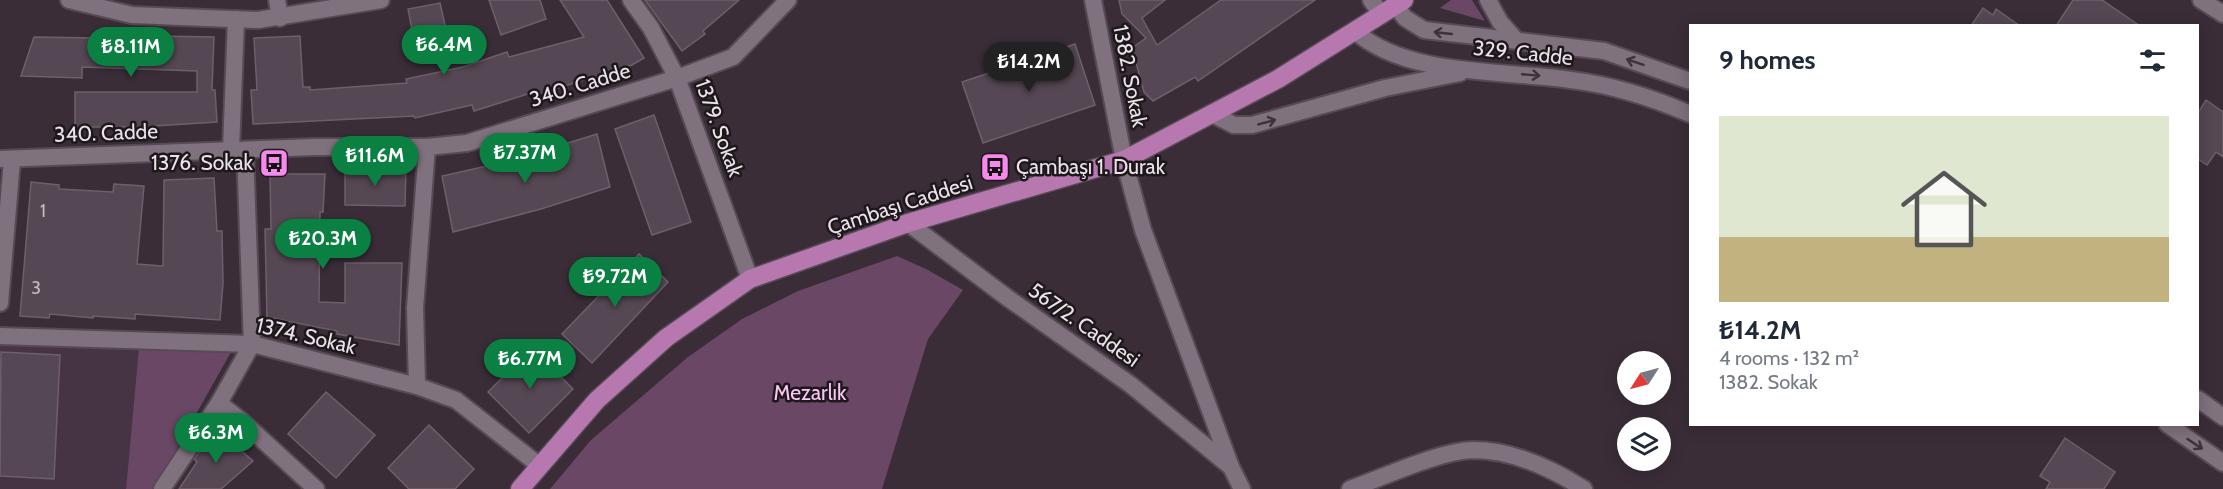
<!DOCTYPE html>
<html lang="en">
<head>
<meta charset="utf-8">
<style>
	body { margin:0; font-family:Cabin,sans-serif; background:#f6f6f7; color:#1f2937; height:100vh; display:flex; flex-direction:column; font-size:22px; white-space:nowrap }
	* { box-sizing:border-box; margin:0 }
	p { font-size:20px; color:#747a83 }
	.icon { flex:none; width:33px; height:33px; fill:none; stroke:currentColor; stroke-width:2; stroke-linecap:round; stroke-linejoin:round }
	.map { position:relative; flex:1; overflow:hidden }
	.sheet { position:absolute; left:1689px; top:24px; width:510px; height:402px; display:flex; flex-direction:column; background:#fff; border-radius:0px; box-shadow:0 3px 15px #0003 }
	.sheet>* { flex:none }
	.needle { width:39px; rotate:234deg }
	.buttons { position:absolute; left:1617px; top:351px; display:grid; gap:12px }
	.buttons a { display:grid; place-items:center; width:54px; height:54px; border-radius:50%; background:#fff; box-shadow:0 3px 15px #0003; font-size:30px }
	.price { position:absolute; translate:-50% -51px; padding:0 14px; border-radius:21px; background:#0b8043; color:#fff; font-size:20px; line-height:39px; filter:drop-shadow(0 2px 3px #0008) }
	.price::after { content:''; position:absolute; left:50%; top:36px; width:18px; height:14px; margin-left:-9px; background:inherit; clip-path:polygon(0 0,100% 0,50% 100%) }
	.price.active { background:#222; color:#fff }
	ul { padding:0; list-style:none }
	li { display:grid; align-content:center; gap:12px; height:318px; padding:0 30px }
	li+li { border-top:2px solid #e0e1e3 }
	li span { display:grid; place-items:center; height:186px; border-radius:0px; color:#555 }
	li>.icon { margin-inline-start:auto }
	span .icon { width:108px; height:108px; fill:#fffc; stroke-width:1 }
	li b { font-size:26px }
	h2 { display:flex; justify-content:space-between; align-items:center; height:72px; padding:0 30px; font-size:26px }
	.map>svg:first-child { display:block }
	.built { fill:#463444 }
	.green { fill:#694765 }
	.building { fill:#554753; stroke:#6d5f6b; stroke-width:1.5 }
	.lines { fill:none; stroke-linecap:round; stroke-linejoin:round }
	.minor-casing { stroke:#564b55; stroke-width:20 }
	.major-casing { stroke:#564b55; stroke-width:21 }
	.minor { stroke:#80717e; stroke-width:16 }
	.major { stroke:#b778b0; stroke-width:18 }
	.oneway { stroke:#3b333a }
	.labels { text-anchor:middle; stroke-width:5; stroke-linejoin:round; paint-order:stroke }
	.number-label { font-size:18px; fill:#c6bcc4 }
	.street-label { font-size:21px; fill:#ece3ea; stroke:#1e181d }
	.poi-label { font-size:21px; fill:#ece3ea; stroke:#1e181d; text-anchor:end }
	.park-label { font-size:21px; fill:#f8c8f2; stroke:#1e181d }
</style>
</head>
<body>
<div class="map">
<svg width="2223" height="489" viewBox="0 0 2223 489">
	<rect width="100%" height="100%" fill="#3a2d38"/>
	<!-- built -->
	<polygon class="built" points="0,341 139,347 126,489 0,489"/>
	<!-- green -->
	<g class="green">
		<polygon points="1451,0 1472,0 1485,21 1440,8"/>
		<polygon points="897,256 926,269 963,290 928,339 882,489 550,489 591,440 688,357 742,319 798,291"/>
		<polygon points="139,347 231,352 154,489 126,489"/>
	</g>
	<!-- building -->
	<g class="building">
		<polygon points="489,0 540,0 546,19 501,35"/>
		<polygon points="560,0 607,0 644,58 632,65 584,80 535,95 534,92 474,111 472,105 415,118 414,116 253,124 251,90 257,90 254,38 300,36 303,87 310,87 310,90 407,83 406,79 463,67 507,52 509,57 584,37"/>
		<polygon points="645,0 739,0 703,31 705,34 682,51"/>
		<polygon points="1119,0 1165,0 1142,18 1157,45 1221,0 1315,0 1198,81 1195,77 1153,101 1144,92 1132,48 1146,38 1122,14"/>
		<polygon points="2073,0 2102,0 2140,26 2056,26"/>
		<polygon points="440,3 449,43 416,50 408,9"/>
		<polygon points="1983,8 1993,15 1996,9 2020,26 1971,26"/>
		<polygon points="98,35 214,37 212,90 215,90 217,122 138,127 75,127 75,92 197,92 197,71 82,67 82,78 21,76 34,37 98,38"/>
		<polygon points="1075,44 1095,105 983,143 962,82"/>
		<polygon points="2206,100 2223,112 2223,157 2216,152 2207,165 2198,159 2198,113"/>
		<polygon points="654,115 691,222 652,235 615,129"/>
		<polygon points="597,134 610,187 541,209 453,232 442,176 513,160"/>
		<polygon points="345,168 406,169 405,206 345,205"/>
		<polygon points="270,174 325,174 323,212 320,212 319,302 345,303 345,263 402,263 399,345 337,334 337,331 267,317 265,229 271,229"/>
		<polygon points="214,178 217,231 222,231 223,283 220,320 135,314 135,319 93,316 93,318 50,314 49,318 20,316 31,182 59,185 59,189 113,192 114,184 144,186 137,264 163,266 164,180"/>
		<polygon points="639,254 668,282 592,363 562,334"/>
		<polygon points="532,348 573,389 529,433 488,392"/>
		<polygon points="1,352 60,355 54,479 0,476"/>
		<polygon points="326,392 375,435 336,478 288,434"/>
		<polygon points="429,425 474,469 455,489 409,489 388,468"/>
		<polygon points="216,429 253,461 221,489 179,489 197,462 194,459"/>
		<polygon points="2065,438 2115,472 2104,489 2046,489 2050,482 2040,476"/>
	</g>
	<g class="lines">
		<!-- minor casing -->
		<g class="minor-casing">
			<g id="minor">
				<polyline points="69,0 132,15 258,20 381,0"/>
				<polyline points="277,0 280,18"/>
				<polyline points="631,0 651,28 677,78 750,279"/>
				<polyline points="1093,0 1124,160 1143,230 1231,467 1242,489"/>
				<polyline points="1371,0 1382,15"/>
				<polyline points="1488,0 1500,22 1517,41"/>
				<polyline points="2201,0 2223,14"/>
				<polyline points="1396,6 1405,18 1424,30 1604,51 1690,81"/>
				<path d="M1355,31C1406,77 1506,70 1571,80C1612,85 1653,98 1690,114"/>
				<polyline points="1212,114 1234,125 1252,125 1385,88 1460,73"/>
				<polyline points="231,150 236,19"/>
				<polyline points="0,159 315,147 427,147 467,143 677,78 733,57 788,0"/>
				<polyline points="908,223 1005,296 1131,385 1231,467"/>
				<polyline points="0,303 12,160"/>
				<polyline points="0,336 252,344 417,386 456,400 540,466"/>
				<polyline points="417,386 415,308 427,147"/>
				<polyline points="2198,399 2223,417"/>
				<polyline points="219,403 243,422 316,489"/>
				<polyline points="2167,424 2223,463"/>
				<polyline points="162,489 219,403 252,344 245,150"/>
				<path d="M1350,489C1384,477 1439,451 1473,450C1512,450 1551,468 1584,489"/>
			</g>
		</g>
		<!-- major casing -->
		<g class="major-casing">
			<polyline id="major" points="520,489 597,400 666,338 750,279 908,223 1124,160 1278,79 1404,0"/>
		</g>
		<!-- minor -->
		<use href="#minor" class="minor"/>
		<!-- major -->
		<use href="#major" class="major"/>
	</g>
	<!-- one-way arrows -->
	<defs><path id="oneway-shaft" d="M-6 0H5M1.5-3L5.5 0L1.5 3" fill="none" stroke-width="1.6" stroke-linecap="round" stroke-linejoin="round" transform="scale(1.5)"/></defs>
	<g class="oneway">
		<use href="#oneway-shaft" transform="translate(1443 33) rotate(-174)"/>
		<use href="#oneway-shaft" transform="translate(1635 62) rotate(-161)"/>
		<use href="#oneway-shaft" transform="translate(1531 75) rotate(5)"/>
		<use href="#oneway-shaft" transform="translate(1267 122) rotate(-15)"/>
		<use href="#oneway-shaft" transform="translate(2195 444) rotate(34)"/>
	</g>
	<!-- icons -->
	<defs>
		<g id="bus-square" transform="scale(1.5)"><rect x="-9" y="-9" width="18" height="18" rx="4" fill="#f788ec" stroke="#1e181d"/><path d="M-5-6H5V4H4V6H2V4H-2V6H-4V4H-5ZM-3.5-4V0h7V-4ZM-3.5 1.2v1.5H-2V1.2ZM2 1.2v1.5H3.5V1.2Z" fill="#111"/></g>
	</defs>
	<g fill-rule="evenodd">
		<use href="#bus-square" x="274" y="163"/>
		<use href="#bus-square" x="995" y="167"/>
	</g>
	<g class="labels">
		<!-- number labels -->
		<g class="number-label">
			<text x="43" y="217">1</text>
			<text x="36" y="294">3</text>
		</g>
		<!-- street labels -->
		<g class="street-label">
			<text transform="translate(1523 53) rotate(6)" y="7">329. Cadde</text>
			<text transform="translate(1130 76) rotate(79)" y="7">1382. Sokak</text>
			<text transform="translate(580 85) rotate(-17)" y="7">340. Cadde</text>
			<text transform="translate(719 128) rotate(70)" y="7">1379. Sokak</text>
			<text transform="translate(106 133) rotate(-2)" y="7">340. Cadde</text>
			<text transform="translate(900 205) rotate(-18)" y="7">Çambaşı Caddesi</text>
			<text transform="translate(1084 325) rotate(35)" y="7">567/2. Caddesi</text>
			<text transform="translate(306 336) rotate(13)" y="7">1374. Sokak</text>
		</g>
		<!-- poi labels -->
		<g class="poi-label">
			<text x="253" y="170">1376. Sokak</text>
			<text x="1016" y="174" text-anchor="start">Çambaşı 1. Durak</text>
		</g>
		<!-- park labels -->
		<g class="park-label">
			<text x="810" y="400">Mezarlık</text>
		</g>
	</g>
</svg>
<div class="buttons">
<a><svg class="needle" viewBox="-14 -14 28 28"><path d="M0-13l5 13h-10z" fill="#e53935"/><path d="M0 13l5-13h-10z" fill="#747a83"/></svg></a>
<a><svg class="icon" aria-label="layers" viewBox="0 0 24 24"><path d="M12 4l9 5-9 5-9-5zM3 14l9 5 9-5"/></svg></a>
</div>
<b class="price" style="left:444px;top:76px">₺6.4M</b>
<b class="price" style="left:131px;top:78px">₺8.11M</b>
<b class="price active" style="left:1029px;top:93px">₺14.2M</b>
<b class="price" style="left:525px;top:184px">₺7.37M</b>
<b class="price" style="left:375px;top:187px">₺11.6M</b>
<b class="price" style="left:323px;top:270px">₺20.3M</b>
<b class="price" style="left:615px;top:308px">₺9.72M</b>
<b class="price" style="left:530px;top:390px">₺6.77M</b>
<b class="price" style="left:216px;top:464px">₺6.3M</b>
<section class="sheet">
<h2>9 homes<svg class="icon" aria-label="filters" viewBox="0 0 24 24"><path d="M4 7h16M4 17h16"/><circle cx="9" cy="7" r="2"/><circle cx="15" cy="17" r="2"/></svg></h2>
<ul>
<li><span style="background:linear-gradient(#dfe7d0 65%,#c2b280 0)"><svg class="icon" aria-label="home" viewBox="0 0 24 24"><path d="M3 11l9-7 9 7M6 9v11h12V9"/></svg></span><div><b>₺14.2M</b><p>4 rooms · 132 m²</p><p>1382. Sokak</p></div></li>
</ul>
</section>
</div>
</body>
</html>
